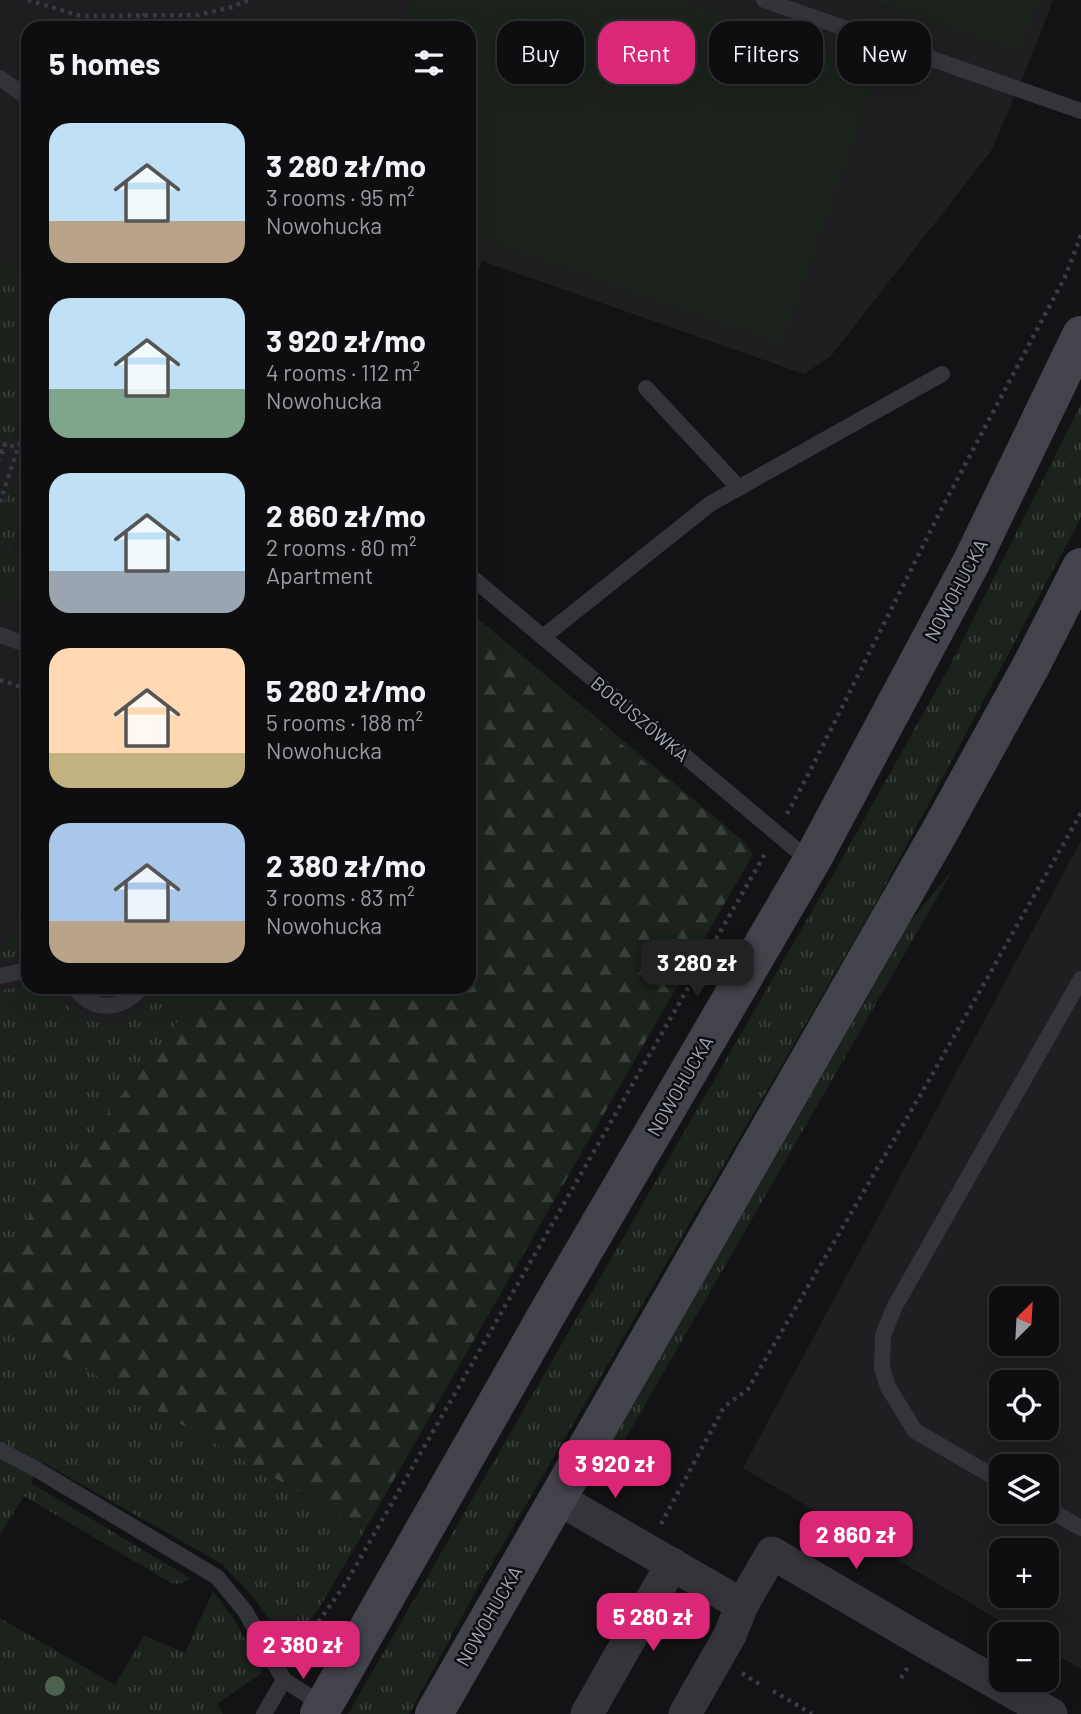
<!DOCTYPE html>
<html lang="en">
<head>
<meta charset="utf-8">
<style>
	body { margin:0; font-family:Barlow,sans-serif; background:#171719; color:#f1f3f6; height:100vh; display:flex; flex-direction:column; font-size:26px; white-space:nowrap }
	* { box-sizing:border-box; margin:0 }
	p { font-size:23px; color:#9b9c9f }
	.icon { flex:none; width:38px; height:38px; fill:none; stroke:currentColor; stroke-width:2; stroke-linecap:round; stroke-linejoin:round }
	.map { position:relative; flex:1; overflow:hidden }
	.panel { position:absolute; left:21px; top:21px; width:455px; height:973px; display:flex; flex-direction:column; background:#0e0e10; border-radius:21px; box-shadow:0 7px 28px #0002,0 0 0 2px #2e2e30 }
	.panel>* { flex:none }
	.top-card { position:absolute; left:497px; top:21px; width:478px; height:63px; display:flex; gap:14px }
	.needle { width:46px; rotate:24deg }
	.buttons { position:absolute; left:989px; top:1286px; display:grid; gap:14px }
	.buttons a { display:grid; place-items:center; width:70px; height:70px; border-radius:14px; background:#0e0e10; box-shadow:0 7px 28px #0002,0 0 0 2px #2e2e30; font-size:35px }
	.price { position:absolute; translate:-50% -60px; padding:0 16px; border-radius:14px; background:#db2777; color:#fff; font-size:23px; line-height:46px; filter:drop-shadow(0 2px 4px #0008) }
	.price::after { content:''; position:absolute; left:50%; top:42px; width:21px; height:16px; margin-left:-10px; background:inherit; clip-path:polygon(0 0,100% 0,50% 100%) }
	.price.on { background:#222; color:#fff }
	ul { padding:0; list-style:none }
	li { display:flex; align-items:center; gap:21px; height:175px; padding:0 28px }
	li span { display:grid; place-items:center; flex:none; width:196px; height:140px; border-radius:21px; color:#555 }
	li>.icon { margin-inline-start:auto }
	span .icon { width:84px; height:84px; fill:#fffc; stroke-width:1 }
	li b { font-size:30px }
	h2 { display:flex; justify-content:space-between; align-items:center; height:84px; padding:0 28px; font-size:30px }
	.pill { padding:0 24px; border-radius:21px; background:#0e0e10; box-shadow:0 7px 28px #0002,0 0 0 2px #2e2e30; font-size:24px; line-height:63px }
	.pill.on { background:#db2777; color:#fff }
	.map>svg:first-child { display:block }
	.built { fill:#1f1f22; fill-rule:evenodd }
	.grass { fill:url(#grass-tufts) }
	.forest { fill:url(#forest-firs) }
	.pitch { fill:#1b231c }
	.lines { fill:none; stroke-linecap:round; stroke-linejoin:round }
	.path { stroke:#3a3c42; stroke-width:4.5; stroke-dasharray:3.5 5; stroke-linecap:butt }
	.lane { stroke:#34353a; stroke-width:16 }
	.street { stroke:#34353a; stroke-width:33 }
	.secondary { stroke:#42434b; stroke-width:38 }
	.tree { fill:#4b634e }
	.labels { text-anchor:middle; stroke-width:5; stroke-linejoin:round; paint-order:stroke }
	.street-label { font-size:19px; fill:#a4a9b7; stroke:#0e0e10 }
</style>
</head>
<body>
<div class="map">
<svg width="1081" height="1714" viewBox="0 0 1081 1714">
	<defs>
		<pattern id="grass-tufts" width="24" height="20" patternUnits="userSpaceOnUse" patternTransform="scale(1.75)"><rect width="24" height="20" fill="#1b231c"/><path d="M3 7l-1-3M5 7V3M7 7l1-3M15 17l-1-3M17 17v-4M19 17l1-3" fill="none" stroke="#39403b"/></pattern>
		<pattern id="forest-firs" width="22" height="20" patternUnits="userSpaceOnUse" patternTransform="scale(1.75)"><rect width="22" height="20" fill="#1b231c"/><path d="M5 1l3.5 6h-7zM16 11l3.5 6h-7z" fill="#39403b"/></pattern>
	</defs>
	<rect width="100%" height="100%" fill="#131315"/>
	<!-- built -->
	<g class="built">
		<polygon points="0,0 1053,0 1032,55 991,151 831,356 804,374 482,261 469,297 469,28 28,28 28,987 204,987 141,1070 0,1019"/>
		<path d="M1081,841V1669L1047,1649L1046,1634H1022L743,1468ZM1001,1298H1046V1344H1001ZM1001,1382H1046V1428H1001ZM1001,1466H1046V1512H1001ZM1001,1550H1046V1596H1001Z"/>
	</g>
	<!-- grass -->
	<g class="grass">
		<polygon points="0,262 28,272 28,395 12,442 3,439 0,447"/>
		<polygon points="1081,404 1081,516 1077,525 877,901 476,1591 409,1714 348,1714 843,857 947,671"/>
		<polygon points="28,440 28,497 9,552 28,559 28,606 0,597 0,515 10,484 14,484"/>
		<polygon points="469,611 742,840 477,629 469,640"/>
		<polygon points="954,868 596,1490 596,1476 601,1460 898,944 898,939 914,917"/>
		<polygon points="28,885 28,953 0,961 0,945 7,947"/>
		<path d="M25,987C57,991 58,1002 83,1016C116,1036 141,1013 161,987H204L0,1255V990Z"/>
		<path d="M0,1320L365,1530L318,1610L288,1648L255,1599L222,1564L42,1462L31,1483L190,1578C184,1583 179,1585 171,1583L24,1496L0,1535Z"/>
		<polygon points="213,1591 234,1619 263,1672 217,1704 223,1714 0,1714 0,1618 115,1685 144,1636 185,1653"/>
	</g>
	<!-- forest -->
	<polygon class="forest" points="477,629 742,840 753,854 365,1530 0,1320 0,1255 204,987 469,987 469,640"/>
	<!-- pitch -->
	<g class="pitch">
		<polygon points="411,0 680,0 878,70 782,344 469,234 469,28 402,28"/>
		<polygon points="872,0 1038,0 1020,52"/>
	</g>
	<g class="lines">
		<!-- path -->
		<g class="path">
			<polyline points="28,0 81,16 198,15 232,7 249,0"/>
			<polyline points="131,28 145,14"/>
			<polyline points="0,451 3,452 5,444 18,448"/>
			<polyline points="0,459 0,460"/>
			<polyline points="0,502 28,418"/>
			<polyline points="0,680 28,689"/>
			<polyline points="787,814 810,771 943,506 1065,277 1081,235"/>
			<polyline points="661,1524 724,1407 748,1389 932,1075 1081,813"/>
			<polyline points="296,1658 309,1635 346,1583 766,852"/>
			<polyline points="742,1673 759,1684"/>
			<polyline points="901,1678 908,1667"/>
			<polyline points="773,1691 812,1714"/>
		</g>
		<!-- lane -->
		<g class="lane">
			<polyline points="764,0 1081,111"/>
			<polyline points="0,78 28,98"/>
			<polyline points="646,388 739,488"/>
			<polyline points="469,575 811,862"/>
			<polyline points="0,635 28,645"/>
			<polyline points="543,637 710,504 942,374"/>
			<polyline points="0,976 28,970"/>
			<path d="M74,987C94,1013 121,1011 142,987"/>
			<polyline points="0,1450 36,1469 217,1577 245,1611 284,1680 323,1705"/>
			<polyline points="1001,1481 915,1431 888,1387 882,1368 883,1335 895,1306 1081,979"/>
			<polyline points="1046,1508 1081,1528"/>
			<polyline points="264,1714 284,1680"/>
		</g>
		<!-- street -->
		<g class="street">
			<polyline points="557,1498 742,1605 772,1553 923,1641 1051,1714"/>
			<polyline points="587,1714 672,1564"/>
			<polyline points="685,1714 730,1635 742,1605"/>
		</g>
		<!-- secondary -->
		<g class="secondary">
			<polyline points="319,1714 554,1302 811,862 972,561 1081,335"/>
			<polyline points="434,1714 940,831 1032,664 1081,567"/>
		</g>
	</g>
	<!-- trees -->
	<circle class="tree" cx="55" cy="1686" r="10"/>
	<g class="labels">
		<!-- street labels -->
		<g class="street-label">
			<text transform="translate(956 590) rotate(-62)" y="7">NOWOHUCKA</text>
			<text transform="translate(640 719) rotate(40)" y="7">BOGUSZÓWKA</text>
			<text transform="translate(680 1086) rotate(-60)" y="7">NOWOHUCKA</text>
			<text transform="translate(489 1616) rotate(-60)" y="7">NOWOHUCKA</text>
		</g>
	</g>
</svg>
<div class="buttons">
<a><svg class="needle" viewBox="-14 -14 28 28"><path d="M0-13l5 13h-10z" fill="#e53935"/><path d="M0 13l5-13h-10z" fill="#9b9c9f"/></svg></a>
<a><svg class="icon" aria-label="locate" viewBox="0 0 24 24"><circle cx="12" cy="12" r="6"/><path d="M12 2v4M12 18v4M2 12h4M18 12h4"/></svg></a>
<a><svg class="icon" aria-label="layers" viewBox="0 0 24 24"><path d="M12 4l9 5-9 5-9-5zM3 14l9 5 9-5"/></svg></a>
<a>+</a>
<a>−</a>
</div>
<b class="price on" style="left:697px;top:999px">3 280 zł</b>
<b class="price" style="left:615px;top:1500px">3 920 zł</b>
<b class="price" style="left:856px;top:1571px">2 860 zł</b>
<b class="price" style="left:653px;top:1653px">5 280 zł</b>
<b class="price" style="left:303px;top:1681px">2 380 zł</b>
<div class="top-card">
<a class="pill">Buy</a>
<a class="pill on">Rent</a>
<a class="pill">Filters</a>
<a class="pill">New</a>
</div>
<section class="panel">
<h2>5 homes<svg class="icon" aria-label="filters" viewBox="0 0 24 24"><path d="M4 7h16M4 17h16"/><circle cx="9" cy="7" r="2"/><circle cx="15" cy="17" r="2"/></svg></h2>
<ul>
<li><span style="background:linear-gradient(#bfe0f5 70%,#b9a48a 0)"><svg class="icon" aria-label="home" viewBox="0 0 24 24"><path d="M3 11l9-7 9 7M6 9v11h12V9"/></svg></span><div><b>3 280 zł/mo</b><p>3 rooms · 95 m²</p><p>Nowohucka</p></div></li>
<li><span style="background:linear-gradient(#bfe0f5 65%,#7fa58c 0)"><svg class="icon" aria-label="home" viewBox="0 0 24 24"><path d="M3 11l9-7 9 7M6 9v11h12V9"/></svg></span><div><b>3 920 zł/mo</b><p>4 rooms · 112 m²</p><p>Nowohucka</p></div></li>
<li><span style="background:linear-gradient(#bfe0f5 70%,#9aa5b1 0)"><svg class="icon" aria-label="home" viewBox="0 0 24 24"><path d="M3 11l9-7 9 7M6 9v11h12V9"/></svg></span><div><b>2 860 zł/mo</b><p>2 rooms · 80 m²</p><p>Apartment</p></div></li>
<li><span style="background:linear-gradient(#ffd9b3 75%,#c2b280 0)"><svg class="icon" aria-label="home" viewBox="0 0 24 24"><path d="M3 11l9-7 9 7M6 9v11h12V9"/></svg></span><div><b>5 280 zł/mo</b><p>5 rooms · 188 m²</p><p>Nowohucka</p></div></li>
<li><span style="background:linear-gradient(#a9c7e8 70%,#b9a48a 0)"><svg class="icon" aria-label="home" viewBox="0 0 24 24"><path d="M3 11l9-7 9 7M6 9v11h12V9"/></svg></span><div><b>2 380 zł/mo</b><p>3 rooms · 83 m²</p><p>Nowohucka</p></div></li>
</ul>
</section>
</div>
</body>
</html>
